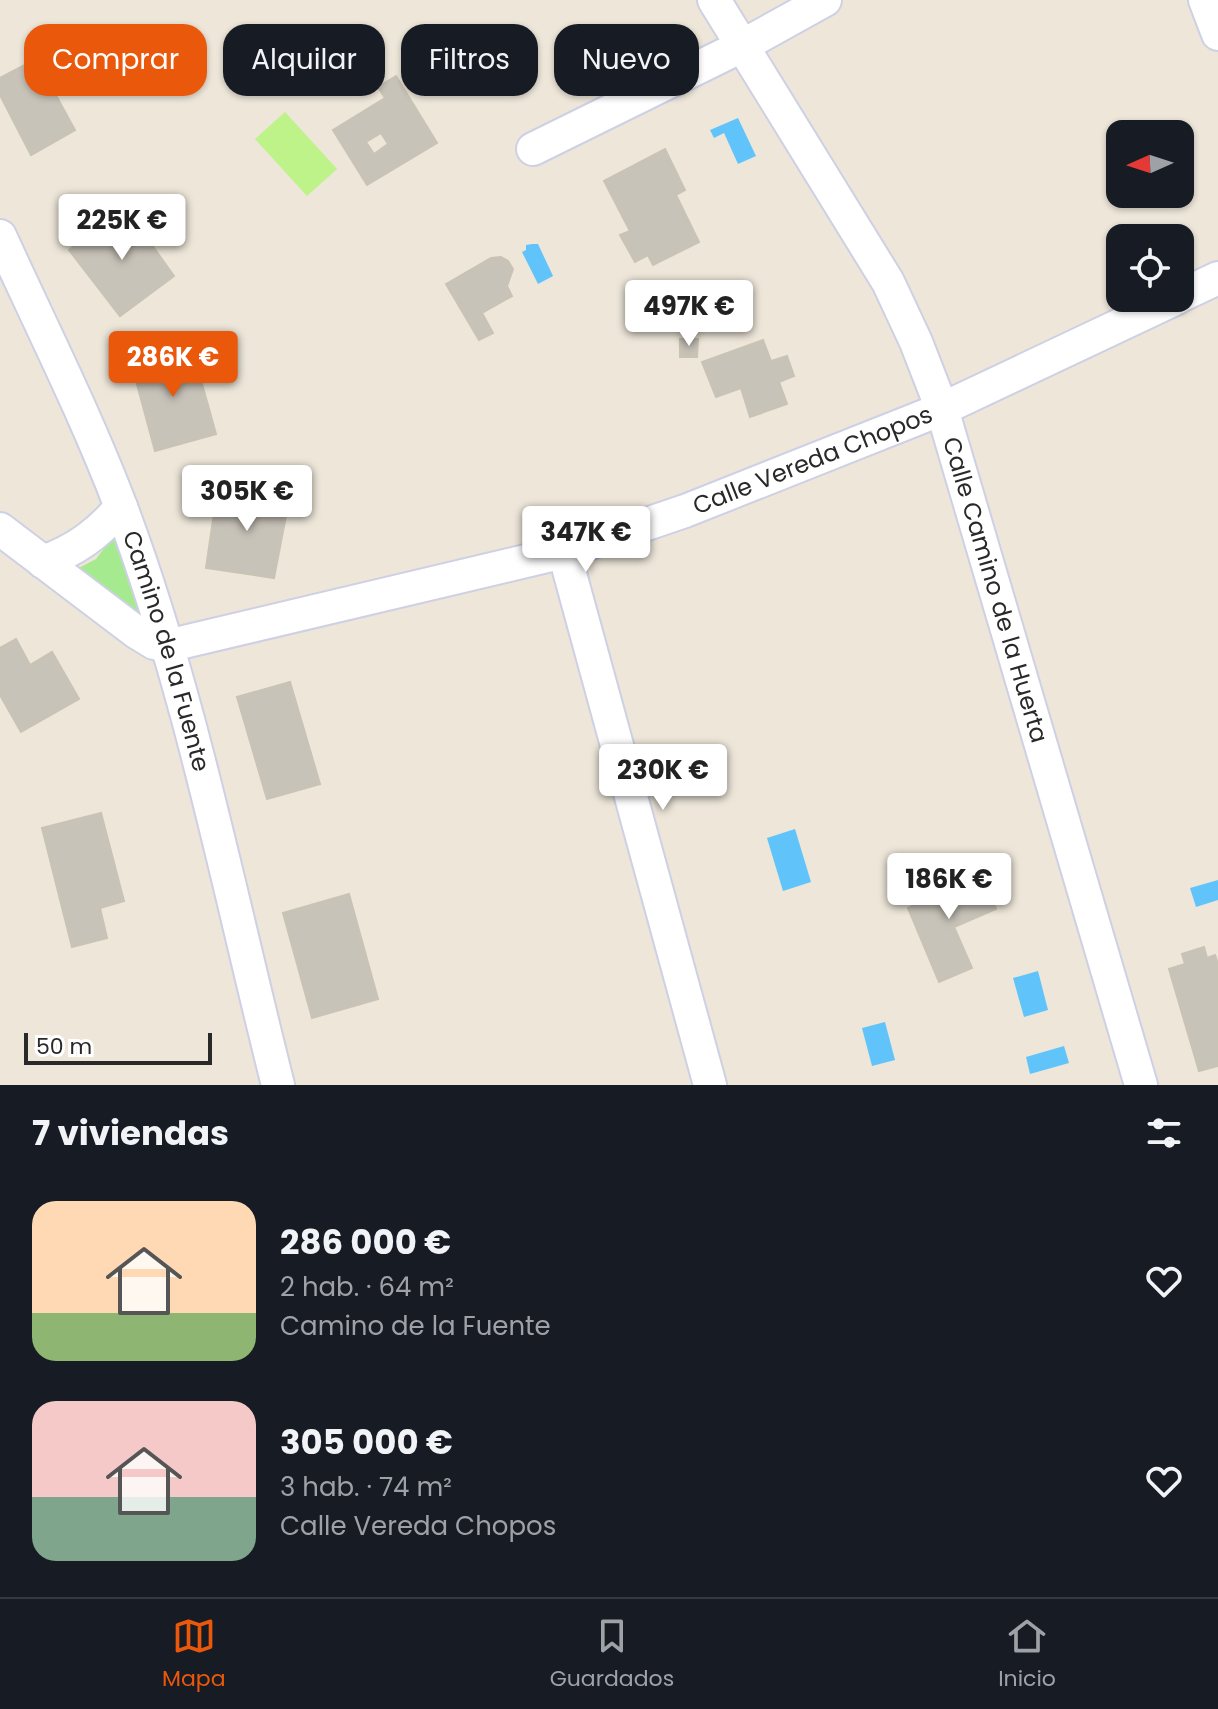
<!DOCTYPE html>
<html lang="es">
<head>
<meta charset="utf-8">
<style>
	body { margin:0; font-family:Poppins,sans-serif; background:#242831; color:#f1f3f6; height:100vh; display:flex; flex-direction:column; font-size:30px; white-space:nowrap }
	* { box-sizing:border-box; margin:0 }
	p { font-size:26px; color:#9ea1a6 }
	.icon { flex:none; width:44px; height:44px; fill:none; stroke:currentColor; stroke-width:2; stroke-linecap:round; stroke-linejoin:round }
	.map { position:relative; height:1085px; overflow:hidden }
	.drawer { display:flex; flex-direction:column; background:#171b24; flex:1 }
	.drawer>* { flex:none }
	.banner { position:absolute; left:24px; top:24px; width:800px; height:72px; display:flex; gap:16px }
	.needle { width:52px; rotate:267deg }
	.controls { position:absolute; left:1106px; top:120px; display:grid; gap:16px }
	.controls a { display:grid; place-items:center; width:88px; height:88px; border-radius:16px; background:#171b24; box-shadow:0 2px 6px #0004; font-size:40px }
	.scale { position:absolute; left:24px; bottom:20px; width:188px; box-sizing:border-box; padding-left:8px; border:4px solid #292929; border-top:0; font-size:22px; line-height:28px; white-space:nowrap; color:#292929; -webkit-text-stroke:6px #fff; paint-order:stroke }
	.price { position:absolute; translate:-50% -68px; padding:0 18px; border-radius:8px; background:#fff; color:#222; font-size:26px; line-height:52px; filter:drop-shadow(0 2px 4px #0008) }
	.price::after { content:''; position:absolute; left:50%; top:48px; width:24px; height:18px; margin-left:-12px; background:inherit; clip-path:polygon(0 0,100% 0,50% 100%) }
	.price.active { background:#ea580c; color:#fff }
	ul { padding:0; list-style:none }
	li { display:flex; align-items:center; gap:24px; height:200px; padding:0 32px }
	li span { display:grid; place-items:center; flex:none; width:224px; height:160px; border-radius:24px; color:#555 }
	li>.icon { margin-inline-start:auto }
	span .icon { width:96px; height:96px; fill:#fffc; stroke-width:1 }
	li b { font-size:34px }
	h2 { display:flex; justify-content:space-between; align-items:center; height:96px; padding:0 32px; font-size:34px }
	.pill { padding:0 28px; border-radius:24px; background:#171b24; box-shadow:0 2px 6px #0004; font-size:28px; line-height:72px }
	.pill.active { background:#ea580c; color:#fff }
	.tabs { display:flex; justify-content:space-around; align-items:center; height:112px; border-top:2px solid #363941; background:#171b24; font-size:22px; color:#9ea1a6 }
	.tabs a { display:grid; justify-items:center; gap:4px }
	.tabs .active { color:#ea580c }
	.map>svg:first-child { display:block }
	.green { fill:#a6ea8f }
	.pitch { fill:#bdf389 }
	.water { fill:#60c4fb }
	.building { fill:#c8c3b9; stroke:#c8c3b3; stroke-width:2; fill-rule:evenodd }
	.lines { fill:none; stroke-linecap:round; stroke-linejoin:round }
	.minor-casing { stroke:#ced0e4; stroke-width:36 }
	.minor { stroke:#fff; stroke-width:32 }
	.labels { text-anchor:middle; stroke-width:6; stroke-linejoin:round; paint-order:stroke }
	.street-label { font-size:24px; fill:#292929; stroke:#fff }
</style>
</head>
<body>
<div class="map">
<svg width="1218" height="1085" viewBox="0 0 1218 1085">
	<rect width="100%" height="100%" fill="#ede6d9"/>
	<!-- green -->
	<polygon class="green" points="115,534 145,614 132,609 75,570 96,559"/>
	<!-- pitch -->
	<polygon class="pitch" points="285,112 337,169 307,196 255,139"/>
	<!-- water -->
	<g class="water">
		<polygon points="443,31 450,43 414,65 407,54"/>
		<polygon points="738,118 756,156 738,164 724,133 714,138 710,130"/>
		<polygon points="532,244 538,244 553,276 538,284 522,252 526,250 526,245"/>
		<polygon points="795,829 811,882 783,891 767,838"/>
		<polygon points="1218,880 1218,900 1196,907 1190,888"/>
		<polygon points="1038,971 1048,1010 1024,1017 1013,978"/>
		<polygon points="885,1022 895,1060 872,1066 862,1028"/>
		<polygon points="1064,1046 1069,1063 1030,1074 1026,1057"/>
	</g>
	<!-- building -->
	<g class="building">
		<polygon points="36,59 75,130 31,155 0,95 0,78"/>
		<path d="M396,76L437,143L367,185L333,130L385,98L378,87ZM381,133L388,144L374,154L366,142Z"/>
		<polygon points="665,149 685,190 676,195 699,242 653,265 648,255 635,262 620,235 630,231 604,181"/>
		<polygon points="124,206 174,276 120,316 69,250"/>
		<polygon points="501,257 508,261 513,269 507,286 512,296 482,313 493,333 479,340 446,284 491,258"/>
		<polygon points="680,339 698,339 697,357 680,357"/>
		<polygon points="763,340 771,361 787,356 794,376 779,382 787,404 750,417 741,388 716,397 702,362"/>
		<polygon points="192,348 216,434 155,451 131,362"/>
		<polygon points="218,486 289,500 274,578 206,568"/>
		<polygon points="16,639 30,665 52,652 79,699 21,732 0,695 0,648"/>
		<polygon points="290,682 320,784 267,799 237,697"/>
		<polygon points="101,813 124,901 100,908 107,938 72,947 42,828"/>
		<polygon points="967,872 973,886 986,884 996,909 954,927 972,968 939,982 908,908 917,904 913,895"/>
		<polygon points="349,894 378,999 312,1018 283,913"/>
		<polygon points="1204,947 1207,958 1215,955 1218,964 1218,1066 1199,1071 1169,969 1185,964 1182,954"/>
	</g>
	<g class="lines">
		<!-- minor casing -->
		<g class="minor-casing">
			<g id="minor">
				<path id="s1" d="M714,0L888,282L916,342L942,409L1141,1085"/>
				<polyline points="1205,0 1218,34"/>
				<polyline points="533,149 742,46 825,0"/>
				<path id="s2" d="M0,236C41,326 86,415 121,507C191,694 229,892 278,1085"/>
				<polyline points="1180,296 1218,278"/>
				<path id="s3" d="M0,529L136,632L154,643L167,646L564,552L685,511L942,409L1177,298"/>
				<polyline points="564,552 710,1085"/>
				<path d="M43,562C76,550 98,534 121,507"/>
			</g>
		</g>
		<!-- minor -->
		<use href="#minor" class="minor"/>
	</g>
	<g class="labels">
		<!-- street labels -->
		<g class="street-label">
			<text dy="8" stroke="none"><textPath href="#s3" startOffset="878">Calle Vereda Chopos</textPath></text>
			<text dy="8" stroke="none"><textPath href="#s1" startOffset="658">Calle Camino de la Huerta</textPath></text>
			<text dy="8" stroke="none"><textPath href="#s2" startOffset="448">Camino de la Fuente</textPath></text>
		</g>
	</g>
</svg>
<div class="controls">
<a><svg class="needle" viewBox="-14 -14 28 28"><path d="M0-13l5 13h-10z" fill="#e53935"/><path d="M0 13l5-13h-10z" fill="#9ea1a6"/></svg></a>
<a><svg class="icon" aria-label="locate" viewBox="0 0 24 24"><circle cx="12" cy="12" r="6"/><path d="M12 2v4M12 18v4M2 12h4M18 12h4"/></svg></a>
</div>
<div class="scale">50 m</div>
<b class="price" style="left:122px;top:262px">225K €</b>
<b class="price" style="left:689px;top:348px">497K €</b>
<b class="price active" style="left:173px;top:399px">286K €</b>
<b class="price" style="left:247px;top:533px">305K €</b>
<b class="price" style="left:586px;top:574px">347K €</b>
<b class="price" style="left:663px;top:812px">230K €</b>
<b class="price" style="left:949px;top:921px">186K €</b>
<div class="banner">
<a class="pill active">Comprar</a>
<a class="pill">Alquilar</a>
<a class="pill">Filtros</a>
<a class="pill">Nuevo</a>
</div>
</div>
<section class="drawer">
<h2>7 viviendas<svg class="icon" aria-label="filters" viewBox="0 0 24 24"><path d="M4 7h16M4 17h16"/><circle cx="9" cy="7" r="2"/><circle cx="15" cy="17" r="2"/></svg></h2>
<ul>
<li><span style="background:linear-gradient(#ffd9b3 70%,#8fb573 0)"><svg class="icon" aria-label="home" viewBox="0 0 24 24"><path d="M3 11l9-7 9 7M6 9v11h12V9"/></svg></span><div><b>286 000 €</b><p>2 hab. · 64 m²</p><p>Camino de la Fuente</p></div><svg class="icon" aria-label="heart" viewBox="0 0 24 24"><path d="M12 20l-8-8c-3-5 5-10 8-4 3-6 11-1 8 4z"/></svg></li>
<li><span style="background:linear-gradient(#f6c9c9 60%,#7fa58c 0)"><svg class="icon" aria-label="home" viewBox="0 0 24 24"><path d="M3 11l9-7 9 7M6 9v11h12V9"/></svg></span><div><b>305 000 €</b><p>3 hab. · 74 m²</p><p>Calle Vereda Chopos</p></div><svg class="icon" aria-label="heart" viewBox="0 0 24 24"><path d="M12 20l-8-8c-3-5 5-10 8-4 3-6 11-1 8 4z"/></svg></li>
</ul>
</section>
<nav class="tabs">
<a class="active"><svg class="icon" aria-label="map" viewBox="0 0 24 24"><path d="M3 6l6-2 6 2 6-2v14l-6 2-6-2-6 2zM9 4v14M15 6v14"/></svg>Mapa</a>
<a><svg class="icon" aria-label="saved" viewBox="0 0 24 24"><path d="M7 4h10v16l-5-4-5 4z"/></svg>Guardados</a>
<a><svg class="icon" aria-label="home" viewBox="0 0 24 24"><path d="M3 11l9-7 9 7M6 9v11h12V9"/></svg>Inicio</a>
</nav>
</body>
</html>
